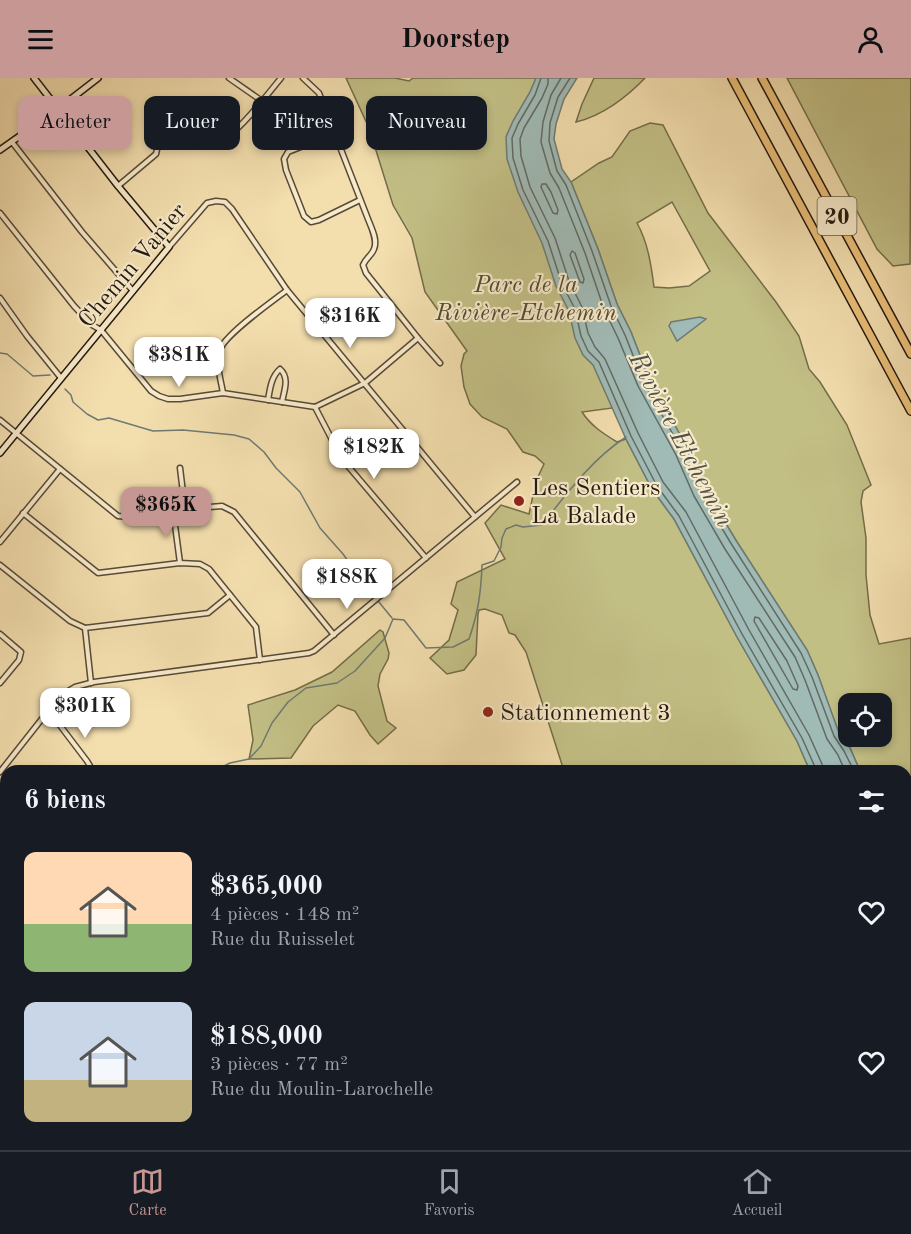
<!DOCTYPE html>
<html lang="fr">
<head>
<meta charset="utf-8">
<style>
	body { margin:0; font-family:"Old Standard TT",serif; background:#242831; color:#f1f3f6; height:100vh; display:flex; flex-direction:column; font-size:22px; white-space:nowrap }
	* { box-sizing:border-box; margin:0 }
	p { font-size:20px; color:#9ea1a6 }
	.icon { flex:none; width:33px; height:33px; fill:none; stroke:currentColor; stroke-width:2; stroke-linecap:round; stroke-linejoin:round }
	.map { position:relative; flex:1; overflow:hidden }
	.side { position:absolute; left:0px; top:687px; width:912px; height:386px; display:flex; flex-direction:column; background:#171b24; border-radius:18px 18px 0 0; box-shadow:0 3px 9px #0003 }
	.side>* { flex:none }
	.banner { position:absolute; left:18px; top:18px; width:600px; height:54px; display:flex; gap:12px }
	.fabs { position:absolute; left:838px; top:615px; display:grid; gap:12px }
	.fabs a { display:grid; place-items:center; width:54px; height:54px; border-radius:12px; background:#171b24; box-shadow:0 3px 9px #0003; font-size:30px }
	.price { position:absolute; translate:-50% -51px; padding:0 14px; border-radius:12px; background:#fff; color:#222; font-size:20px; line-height:39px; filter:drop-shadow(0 2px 3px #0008) }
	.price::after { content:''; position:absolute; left:50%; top:36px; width:18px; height:14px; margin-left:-9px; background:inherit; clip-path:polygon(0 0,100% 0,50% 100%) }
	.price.current { background:#c59692; color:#111 }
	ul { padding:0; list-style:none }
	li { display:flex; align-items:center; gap:18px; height:150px; padding:0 24px }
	li span { display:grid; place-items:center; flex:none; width:168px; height:120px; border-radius:12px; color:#555 }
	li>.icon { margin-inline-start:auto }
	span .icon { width:72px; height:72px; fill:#fffc; stroke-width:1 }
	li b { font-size:26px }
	h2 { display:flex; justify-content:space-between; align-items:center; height:72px; padding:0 24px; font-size:26px }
	.tag { padding:0 21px; border-radius:12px; background:#171b24; box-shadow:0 3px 9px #0003; font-size:21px; line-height:54px }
	.tag.current { background:#c59692; color:#111 }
	header { display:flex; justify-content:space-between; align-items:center; height:78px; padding:0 24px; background:#c59692; color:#111; font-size:27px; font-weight:700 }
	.tabs { display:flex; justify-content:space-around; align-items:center; height:84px; border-top:2px solid #363941; background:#171b24; font-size:16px; color:#9ea1a6 }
	.tabs a { display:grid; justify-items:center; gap:3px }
	.tabs .current { color:#c59692 }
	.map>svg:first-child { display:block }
	.green { fill:#c2bf85; stroke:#736c4a; stroke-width:1.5; fill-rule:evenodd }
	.water { fill:#a0bab5; stroke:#6e7a73; stroke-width:1.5 }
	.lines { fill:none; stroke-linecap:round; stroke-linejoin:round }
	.shore { stroke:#626a62; stroke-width:1.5 }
	.stream { stroke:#6e7a73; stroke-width:1.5 }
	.street-casing { stroke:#584a38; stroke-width:7 }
	.secondary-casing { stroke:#241910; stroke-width:8 }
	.highway-casing { stroke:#241910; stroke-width:10 }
	.street { stroke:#f7eaca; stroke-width:4 }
	.secondary { stroke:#f7eaca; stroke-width:5 }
	.highway { stroke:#eabf77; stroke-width:7 }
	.poi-dot { fill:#8f2418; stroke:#f7eaca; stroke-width:2 }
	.labels { text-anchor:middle; stroke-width:4.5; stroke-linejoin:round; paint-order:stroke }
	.shield { fill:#f7eaca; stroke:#635848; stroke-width:1.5 }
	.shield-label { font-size:22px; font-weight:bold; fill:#241910 }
	.street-label { font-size:24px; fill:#241910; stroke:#f7eaca }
	.park-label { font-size:24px; font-style:italic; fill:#534b33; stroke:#f7eaca }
	.poi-label { font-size:24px; fill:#241910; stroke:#f7eaca; text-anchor:start }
	.water-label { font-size:26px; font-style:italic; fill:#4f514a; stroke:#f7eaca }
</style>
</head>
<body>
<header><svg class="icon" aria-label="menu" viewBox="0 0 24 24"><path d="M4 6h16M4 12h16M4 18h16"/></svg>Doorstep<svg class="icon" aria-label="person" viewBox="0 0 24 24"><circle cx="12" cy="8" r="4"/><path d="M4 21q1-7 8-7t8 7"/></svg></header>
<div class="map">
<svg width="911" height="1072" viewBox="0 0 911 1072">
	<rect width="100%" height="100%" fill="#f3deae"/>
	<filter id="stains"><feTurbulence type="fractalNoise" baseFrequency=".00333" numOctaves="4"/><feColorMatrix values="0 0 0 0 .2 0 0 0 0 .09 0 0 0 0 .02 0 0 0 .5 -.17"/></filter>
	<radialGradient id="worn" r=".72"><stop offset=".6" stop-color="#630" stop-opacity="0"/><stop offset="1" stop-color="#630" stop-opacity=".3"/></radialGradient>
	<!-- green -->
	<g class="green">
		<path d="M346,0H395L409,3L413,0H557L539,95L635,327L582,334C591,348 604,356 617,364L626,361L652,411L674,441L737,559L797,663L810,693H564L526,574L515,557L509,555L502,537L485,531L479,532L478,536L476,577L464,592L447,596L430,580L449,562L458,532L451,526L457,504L505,481L485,445L501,427L529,436L536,403L544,386L535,378L523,374L507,351L482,339L470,326L464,309L461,288L464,276L467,273L425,214L412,160L393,127L369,50Z"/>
		<path d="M594,0H645C627,19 602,38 576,44L582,26Z"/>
		<polygon points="787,0 911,0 910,186 893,188 877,171"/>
		<path d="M650,45L663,47L708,135L776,224L799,258L809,291L820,304L847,347L871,407L863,413L861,424L866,460V497L870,537L879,566L911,560V782L906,770V693H860L850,670L839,656L818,597L807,572L737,464L705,411L688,371L650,303L631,254L617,226L598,171L571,104L599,85L612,79L630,53ZM672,124L710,193L689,208L669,210L654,209C651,186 648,165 637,145ZM849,626H882V658H849Z"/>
		<polygon points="380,552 383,554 389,575 388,581 380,596 378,608 387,643 396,650 378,666 370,657 355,633 338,627 313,648 291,680 249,681 253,662 248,627 295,612 332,594"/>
		<polygon points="0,832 6,832 6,1066 438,1066 442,1072 0,1072"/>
		<polygon points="900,1066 901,1072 701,1072 700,1067"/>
	</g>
	<!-- water -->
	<g class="water">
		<polygon points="536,0 577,0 564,21 556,46 554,61 562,91 571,104 598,171 617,226 631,254 650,303 688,371 705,411 737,464 807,572 818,597 839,655 850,670 860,693 810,693 797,663 737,559 674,441 652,411 626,361 593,287 583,277 575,260 569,233 556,208 542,165 518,114 507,81 506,59 513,43 530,14"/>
		<polygon points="700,239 706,241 677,263 669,248 671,244"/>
		<polygon points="906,899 911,909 911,1072 901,1072 900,1067 906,1066"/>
	</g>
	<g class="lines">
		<!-- shore -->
		<g class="shore">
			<polyline points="541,0 535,17 518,46 512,60 513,80 523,112 548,163 562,206 575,231 581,258 588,273 599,284 631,358 657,408 679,438 742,556 802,660 815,689 815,693"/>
			<polyline points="548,0 548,6 542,20 524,50 520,61 521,78 530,109 555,160 569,203 582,229 588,255 595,269 605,281 638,355 663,404 686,434 749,552 809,657 822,686 823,693"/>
			<polyline points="561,0 551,17 543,44 541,64 550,95 559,110 585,175 604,231 618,260 638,308 676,377 694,418 725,471 795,579 805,602 827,661 838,677 845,693"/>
			<polyline points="570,0 558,19 550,45 549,63 557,93 566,107 592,173 611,228 625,257 644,305 683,374 700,414 732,467 801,575 812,599 834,658 844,673 854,693"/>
			<polygon points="542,106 546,106 551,114 558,132 557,136 553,135 541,109"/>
			<polygon points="572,173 575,175 584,201 583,205 580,204 570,177"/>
			<polygon points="755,539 759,540 787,583 798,608 797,612 793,611 754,543"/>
		</g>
		<!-- stream -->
		<g class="stream">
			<polyline points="0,275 7,276 33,298 50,297"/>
			<polyline points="65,311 71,317 73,324 87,336 98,342 109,340 153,353 183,352 234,357 249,361 264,374 276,390 300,414 320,450 343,476 369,512 392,540"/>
			<path d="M214,693L230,685L249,681L261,668L272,645L288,624L306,610L337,605L355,593L385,560L393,541L404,542L426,570L453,569L469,561C478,535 481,515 482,487L494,483L501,469L502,460L506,451L516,447L523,449L542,447C567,415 592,381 626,359"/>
			<polyline points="0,896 6,891"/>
		</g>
		<!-- street casing -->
		<g class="street-casing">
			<g id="street">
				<polyline points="229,0 262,23"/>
				<path d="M303,0L319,15L368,141C371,149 378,162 374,171C372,177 366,180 363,187L366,195L418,260L440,285"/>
				<polyline points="334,56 288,74 284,81 286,92 304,138 311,144 319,142 360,122"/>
				<polyline points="12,64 82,154 133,213"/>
				<path d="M118,108L156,76L161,53L182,38C185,39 188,39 191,41C200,46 202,61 214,64C228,69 271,12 281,0"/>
				<polyline points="0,135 74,228 92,247 101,252 151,313 159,318 168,321 180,321 223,315 315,329 365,305 418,260"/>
				<polyline points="169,169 207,125 216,123 225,124 232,131 287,212 475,439"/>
				<polyline points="0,220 27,258 61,300"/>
				<path d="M223,315C221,302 215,285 220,272C224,257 273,223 287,212"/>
				<path d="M268,322C270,311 271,299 280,291C290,300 284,313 282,324"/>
				<polyline points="315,329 342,381 426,480"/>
				<polyline points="0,342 118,438 129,439 173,432 222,428 234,434 334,557"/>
				<polyline points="180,390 185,431"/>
				<polyline points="173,432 180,485"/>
				<polyline points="23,435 98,495 180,485 200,486 209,491 256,549 260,582"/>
				<polyline points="0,464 60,391"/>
				<polyline points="0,487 70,543 85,550 208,535 230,517"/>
				<polyline points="85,550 91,605"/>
				<polyline points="0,556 21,574 19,582 0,605"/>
				<polyline points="49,633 87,683 90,688 87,693"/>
				<polyline points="0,694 60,618 75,609 94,604 309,575 314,573 517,404"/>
				<polyline points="0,783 6,776"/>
			</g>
		</g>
		<!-- secondary casing -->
		<g class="secondary-casing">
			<g id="secondary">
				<polyline points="0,72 58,31 98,0"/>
				<polyline points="0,375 169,169 118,108 34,0"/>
			</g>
		</g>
		<!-- highway casing -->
		<g class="highway-casing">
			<g id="highway">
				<polyline points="732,0 911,333"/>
				<polyline points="762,0 911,276"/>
			</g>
		</g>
		<!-- street -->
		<use href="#street" class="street"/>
		<!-- secondary -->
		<use href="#secondary" class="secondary"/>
		<!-- highway -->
		<use href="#highway" class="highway"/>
	</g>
	<!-- markers -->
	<g class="poi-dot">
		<circle cx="519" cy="423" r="6"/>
		<circle cx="488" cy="634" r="6"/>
	</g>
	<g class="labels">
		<!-- shield labels -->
		<rect class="shield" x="817.5" y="119" width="39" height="38" rx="4.5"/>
		<g class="shield-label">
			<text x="837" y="146">20</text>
		</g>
		<!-- street labels -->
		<g class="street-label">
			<text transform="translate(132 187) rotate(-50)" y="8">Chemin Vanier</text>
		</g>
		<!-- park labels -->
		<g class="park-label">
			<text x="526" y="214">Parc de la<tspan x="526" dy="28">Rivière-Etchemin</tspan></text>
		</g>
		<!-- poi labels -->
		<g class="poi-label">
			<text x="531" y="417">Les Sentiers<tspan x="531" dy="28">La Balade</tspan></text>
			<text x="500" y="642">Stationnement 3</text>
		</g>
		<!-- water labels -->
		<g class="water-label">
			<text transform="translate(682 361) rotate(62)" y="9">Rivière Etchemin</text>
		</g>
	</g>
	<rect width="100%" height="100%" filter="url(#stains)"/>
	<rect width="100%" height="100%" fill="url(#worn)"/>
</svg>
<div class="fabs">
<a><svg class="icon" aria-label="locate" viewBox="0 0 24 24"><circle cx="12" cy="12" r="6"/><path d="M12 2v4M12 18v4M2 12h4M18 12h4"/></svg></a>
</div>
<b class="price" style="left:350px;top:271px">$316K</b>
<b class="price" style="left:179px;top:310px">$381K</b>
<b class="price" style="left:374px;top:402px">$182K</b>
<b class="price current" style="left:166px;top:460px">$365K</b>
<b class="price" style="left:347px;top:532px">$188K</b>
<b class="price" style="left:85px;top:661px">$301K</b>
<div class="banner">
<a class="tag current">Acheter</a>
<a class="tag">Louer</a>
<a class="tag">Filtres</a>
<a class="tag">Nouveau</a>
</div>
<section class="side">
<h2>6 biens<svg class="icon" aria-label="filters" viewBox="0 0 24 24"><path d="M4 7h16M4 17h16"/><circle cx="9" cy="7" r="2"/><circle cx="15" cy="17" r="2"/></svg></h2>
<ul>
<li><span style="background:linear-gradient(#ffd9b3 60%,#8fb573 0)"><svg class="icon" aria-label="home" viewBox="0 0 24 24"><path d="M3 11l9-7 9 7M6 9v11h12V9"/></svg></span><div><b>$365,000</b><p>4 pièces · 148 m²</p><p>Rue du Ruisselet</p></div><svg class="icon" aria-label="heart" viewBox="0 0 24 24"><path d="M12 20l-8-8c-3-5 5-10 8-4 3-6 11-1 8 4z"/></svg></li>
<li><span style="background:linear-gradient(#c9d6e8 65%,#c2b280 0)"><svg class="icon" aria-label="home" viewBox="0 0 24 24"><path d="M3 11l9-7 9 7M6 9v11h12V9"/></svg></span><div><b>$188,000</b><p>3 pièces · 77 m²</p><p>Rue du Moulin-Larochelle</p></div><svg class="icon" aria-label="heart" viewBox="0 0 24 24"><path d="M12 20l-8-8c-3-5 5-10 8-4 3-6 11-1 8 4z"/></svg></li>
</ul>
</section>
</div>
<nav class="tabs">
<a class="current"><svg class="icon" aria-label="map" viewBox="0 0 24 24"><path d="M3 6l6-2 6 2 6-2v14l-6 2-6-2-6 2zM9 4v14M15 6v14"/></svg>Carte</a>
<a><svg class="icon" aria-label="saved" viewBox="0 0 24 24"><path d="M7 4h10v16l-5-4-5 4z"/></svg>Favoris</a>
<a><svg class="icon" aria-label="home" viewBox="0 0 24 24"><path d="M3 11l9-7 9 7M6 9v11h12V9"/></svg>Accueil</a>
</nav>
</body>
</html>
